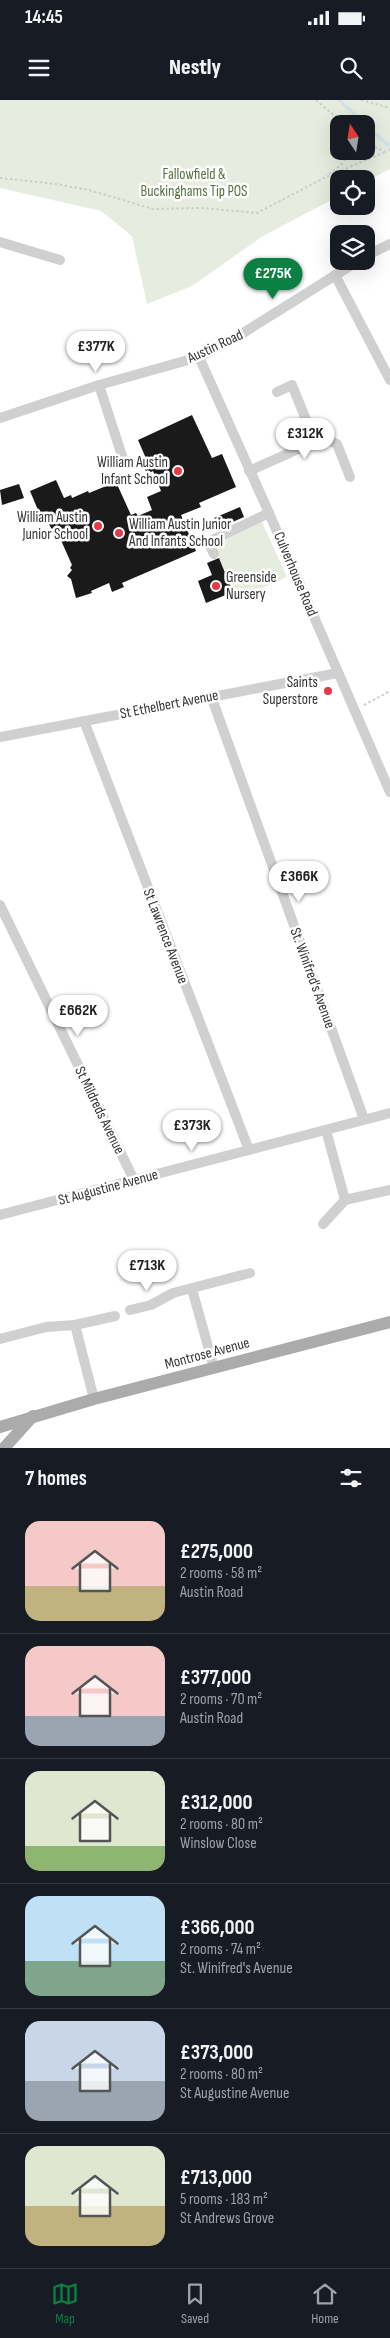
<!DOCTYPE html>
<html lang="en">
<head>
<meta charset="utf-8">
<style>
	body { margin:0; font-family:"Sofia Sans Condensed",sans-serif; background:#242831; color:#f1f3f6; height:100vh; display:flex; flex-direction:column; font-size:19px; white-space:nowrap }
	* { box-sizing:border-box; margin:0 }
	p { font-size:16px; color:#9ea1a6 }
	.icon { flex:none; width:28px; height:28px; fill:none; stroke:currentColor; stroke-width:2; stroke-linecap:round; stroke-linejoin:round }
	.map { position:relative; height:1348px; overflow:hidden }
	.side { display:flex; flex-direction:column; background:#171b24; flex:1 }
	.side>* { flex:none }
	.needle { width:32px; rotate:348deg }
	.controls { position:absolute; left:330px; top:15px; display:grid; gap:10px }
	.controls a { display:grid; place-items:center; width:45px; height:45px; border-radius:10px; background:#171b24; box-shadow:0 5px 20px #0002; font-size:25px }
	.price { position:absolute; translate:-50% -42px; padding:0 11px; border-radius:18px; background:#fff; color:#222; font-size:16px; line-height:32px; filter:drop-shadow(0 1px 2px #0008) }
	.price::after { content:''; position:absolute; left:50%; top:30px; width:15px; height:11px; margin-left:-8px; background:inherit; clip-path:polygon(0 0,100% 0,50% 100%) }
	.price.on { background:#0b8043; color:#fff }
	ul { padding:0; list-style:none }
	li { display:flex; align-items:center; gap:15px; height:125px; padding:0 25px }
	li+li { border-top:1px solid #363941 }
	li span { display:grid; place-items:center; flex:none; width:140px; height:100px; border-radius:15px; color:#555 }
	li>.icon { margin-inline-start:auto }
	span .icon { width:60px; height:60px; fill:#fffc; stroke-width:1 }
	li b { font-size:21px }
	h2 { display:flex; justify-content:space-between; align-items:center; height:60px; padding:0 25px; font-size:21px }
	.status { display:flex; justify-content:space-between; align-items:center; height:35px; padding:0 25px; background:#171b24; direction:ltr }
	.status svg { height:14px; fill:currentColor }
	header { display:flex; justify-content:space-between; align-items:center; height:65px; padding:0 25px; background:#171b24; font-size:22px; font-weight:800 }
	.menu { display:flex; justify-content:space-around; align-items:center; height:70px; border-top:1px solid #363941; background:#171b24; font-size:14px; color:#9ea1a6 }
	.menu a { display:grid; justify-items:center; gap:2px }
	.menu .on { color:#0b8043 }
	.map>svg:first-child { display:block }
	.green { fill:#e6ecdf; fill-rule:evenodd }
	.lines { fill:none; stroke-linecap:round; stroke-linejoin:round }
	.stream { stroke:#cfe2ee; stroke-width:3 }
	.building { fill:#1a1a1a }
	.path { stroke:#cdcdcd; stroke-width:2; stroke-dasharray:2.5 2.5; stroke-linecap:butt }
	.minor { stroke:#d0d0d0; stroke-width:10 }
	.major { stroke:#ababab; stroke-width:12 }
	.poi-dot { fill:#e63946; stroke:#fff; stroke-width:2 }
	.labels { text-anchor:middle; stroke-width:5; stroke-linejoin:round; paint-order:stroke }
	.park-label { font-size:15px; fill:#56703f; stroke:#fff }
	.street-label { font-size:15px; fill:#333; stroke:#fff }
	.poi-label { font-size:15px; fill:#333; stroke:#fff; text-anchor:end }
</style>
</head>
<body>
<div class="status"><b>14:45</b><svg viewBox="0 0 49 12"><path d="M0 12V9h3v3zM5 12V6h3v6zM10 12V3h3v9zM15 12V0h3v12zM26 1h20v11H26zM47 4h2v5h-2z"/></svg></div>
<header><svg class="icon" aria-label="menu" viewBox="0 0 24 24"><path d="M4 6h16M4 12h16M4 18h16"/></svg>Nestly<svg class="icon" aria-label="search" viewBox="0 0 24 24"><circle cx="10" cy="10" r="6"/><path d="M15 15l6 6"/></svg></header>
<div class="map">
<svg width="390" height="1348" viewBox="0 0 390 1348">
	<rect width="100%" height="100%" fill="#fff"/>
	<!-- green -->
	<g class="green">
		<path d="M0,0H390V69L366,81V79H339V96L263,136L192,186L147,204L132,136L101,111L0,88ZM339,24H366V51H339Z"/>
		<polygon points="262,422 287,477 238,499 213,444"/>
	</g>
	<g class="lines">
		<!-- stream -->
		<g class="stream">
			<polyline points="339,0 365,24"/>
			<polyline points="366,25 388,45 390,44"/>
		</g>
	</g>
	<!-- building -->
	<g class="building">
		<polygon points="192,315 212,358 222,354 236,387 199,403 201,407 181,415 196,451 122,483 124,487 112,492 109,483 91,491 92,493 76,498 71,479 67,476 72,470 70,468 72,465 56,429 52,430 47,420 43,422 30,391 56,380 64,398 71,395 72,398 88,391 89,393 116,382 131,415 136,413 138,416 152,410 147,397 161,391 153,371 147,374 143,365 148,363 138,340"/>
		<polygon points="19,384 24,398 2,405 0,390"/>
		<polygon points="240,407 244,417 219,428 214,418"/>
		<polygon points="219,458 233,492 206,503 198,481 212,475 207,463"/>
	</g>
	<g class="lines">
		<!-- path -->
		<g class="path">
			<polyline points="316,0 344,24"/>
			<polyline points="361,0 390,8"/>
			<polyline points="366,42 385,52 390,49"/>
			<polyline points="329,74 341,65 351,51"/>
			<polyline points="0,78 56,84 89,90 153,109 201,108 257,113 326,77 385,52"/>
			<polyline points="364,605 390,591"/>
		</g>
		<!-- minor -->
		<g class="minor">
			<polyline points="0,142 60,160"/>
			<polyline points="366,156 390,144"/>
			<polyline points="335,175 390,280"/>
			<polyline points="199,257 269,413 390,692"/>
			<polyline points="99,285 123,359"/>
			<polyline points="277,292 292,285 315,342"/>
			<polyline points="0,318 99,285 199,257 240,235 358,161"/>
			<polyline points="249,371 323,338 337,344 350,377"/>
			<polyline points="214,454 208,442 269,413"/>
			<polyline points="211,596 364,1019"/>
			<polyline points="84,621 249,1050"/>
			<polyline points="0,637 338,573"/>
			<polyline points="0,805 134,1080"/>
			<polyline points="326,1030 345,1100 390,1090"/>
			<polyline points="0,1115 390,1013"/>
			<polyline points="323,1124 345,1100"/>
			<polyline points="192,1189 214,1268"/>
			<polyline points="130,1210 151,1205 173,1193 250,1173"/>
			<polyline points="0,1239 46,1227 75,1225"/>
			<polyline points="94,1299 75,1225 115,1216"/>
		</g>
		<!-- major -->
		<g class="major">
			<polyline points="0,1327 94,1299 390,1222"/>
			<polyline points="5,1347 33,1316"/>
		</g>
	</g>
	<!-- markers -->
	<g class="poi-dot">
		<circle cx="178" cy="371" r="5"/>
		<circle cx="98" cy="426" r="5"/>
		<circle cx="119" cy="433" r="5"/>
		<circle cx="216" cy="486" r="5"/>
		<circle cx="328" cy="591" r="5"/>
	</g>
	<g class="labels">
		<!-- park labels -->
		<g class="park-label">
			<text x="194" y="79">Fallowfield &amp;<tspan x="194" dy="17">Buckinghams Tip POS</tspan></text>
		</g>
		<!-- street labels -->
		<g class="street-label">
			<text transform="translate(215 246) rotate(-25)" y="5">Austin Road</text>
			<text transform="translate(296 474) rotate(67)" y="5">Culverhouse Road</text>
			<text transform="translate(169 604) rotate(-11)" y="5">St Ethelbert Avenue</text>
			<text transform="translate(166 836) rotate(69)" y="5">St Lawrence Avenue</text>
			<text transform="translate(313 878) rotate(70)" y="5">St. Winifred's Avenue</text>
			<text transform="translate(100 1010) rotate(64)" y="5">St Mildreds Avenue</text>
			<text transform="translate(108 1087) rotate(-15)" y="5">St Augustine Avenue</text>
			<text transform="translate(207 1253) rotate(-15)" y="5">Montrose Avenue</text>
		</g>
		<!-- poi labels -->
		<g class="poi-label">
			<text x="168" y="367">William Austin<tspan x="168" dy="17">Infant School</tspan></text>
			<text x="88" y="422">William Austin<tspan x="88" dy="17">Junior School</tspan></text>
			<text x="129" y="429" text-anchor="start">William Austin Junior<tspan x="129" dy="17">And Infants School</tspan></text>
			<text x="226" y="482" text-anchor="start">Greenside<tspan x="226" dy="17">Nursery</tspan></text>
			<text x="318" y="587">Saints<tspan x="318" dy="17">Superstore</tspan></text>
		</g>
	</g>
</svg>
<div class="controls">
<a><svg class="needle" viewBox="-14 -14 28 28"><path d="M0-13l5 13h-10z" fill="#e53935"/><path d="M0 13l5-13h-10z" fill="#9ea1a6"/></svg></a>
<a><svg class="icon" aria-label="locate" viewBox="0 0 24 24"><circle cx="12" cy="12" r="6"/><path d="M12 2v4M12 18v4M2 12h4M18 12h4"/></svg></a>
<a><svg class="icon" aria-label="layers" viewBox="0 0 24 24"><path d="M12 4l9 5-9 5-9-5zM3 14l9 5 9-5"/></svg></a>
</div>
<b class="price on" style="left:273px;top:200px">£275K</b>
<b class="price" style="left:96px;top:273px">£377K</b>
<b class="price" style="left:305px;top:360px">£312K</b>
<b class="price" style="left:299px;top:803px">£366K</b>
<b class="price" style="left:78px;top:937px">£662K</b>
<b class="price" style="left:192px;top:1052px">£373K</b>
<b class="price" style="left:147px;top:1192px">£713K</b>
</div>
<section class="side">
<h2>7 homes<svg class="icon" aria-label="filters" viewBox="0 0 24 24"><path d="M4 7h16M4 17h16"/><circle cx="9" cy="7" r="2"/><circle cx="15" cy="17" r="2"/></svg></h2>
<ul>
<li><span style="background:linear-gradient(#f6c9c9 65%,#c2b280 0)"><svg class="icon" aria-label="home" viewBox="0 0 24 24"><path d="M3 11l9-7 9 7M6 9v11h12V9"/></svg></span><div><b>£275,000</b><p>2 rooms · 58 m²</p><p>Austin Road</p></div></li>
<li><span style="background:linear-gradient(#f6c9c9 70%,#9aa5b1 0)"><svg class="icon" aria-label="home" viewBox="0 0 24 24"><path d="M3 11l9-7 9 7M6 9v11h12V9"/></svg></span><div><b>£377,000</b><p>2 rooms · 70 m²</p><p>Austin Road</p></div></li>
<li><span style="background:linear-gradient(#dfe7d0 75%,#8fb573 0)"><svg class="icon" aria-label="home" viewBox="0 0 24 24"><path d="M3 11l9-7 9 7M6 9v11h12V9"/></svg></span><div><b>£312,000</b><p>2 rooms · 80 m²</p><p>Winslow Close</p></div></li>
<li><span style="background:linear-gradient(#bfe0f5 65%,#7fa58c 0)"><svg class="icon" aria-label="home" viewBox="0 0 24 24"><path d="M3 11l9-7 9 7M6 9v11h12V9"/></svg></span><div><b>£366,000</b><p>2 rooms · 74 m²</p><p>St. Winifred's Avenue</p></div></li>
<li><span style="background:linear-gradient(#c9d6e8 60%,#9aa5b1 0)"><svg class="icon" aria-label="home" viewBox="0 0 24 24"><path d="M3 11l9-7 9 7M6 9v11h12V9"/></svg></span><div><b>£373,000</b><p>2 rooms · 80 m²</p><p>St Augustine Avenue</p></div></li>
<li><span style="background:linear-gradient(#dfe7d0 60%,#c2b280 0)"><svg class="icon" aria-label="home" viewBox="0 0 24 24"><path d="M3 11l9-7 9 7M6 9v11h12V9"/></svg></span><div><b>£713,000</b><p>5 rooms · 183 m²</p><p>St Andrews Grove</p></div></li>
</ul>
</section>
<nav class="menu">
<a class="on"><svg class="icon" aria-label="map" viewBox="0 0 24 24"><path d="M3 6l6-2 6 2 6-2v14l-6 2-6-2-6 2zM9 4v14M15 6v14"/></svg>Map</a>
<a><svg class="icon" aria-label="saved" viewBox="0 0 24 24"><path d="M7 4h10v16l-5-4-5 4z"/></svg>Saved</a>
<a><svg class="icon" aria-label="home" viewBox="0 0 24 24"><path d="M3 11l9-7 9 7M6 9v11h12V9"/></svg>Home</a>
</nav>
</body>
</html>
